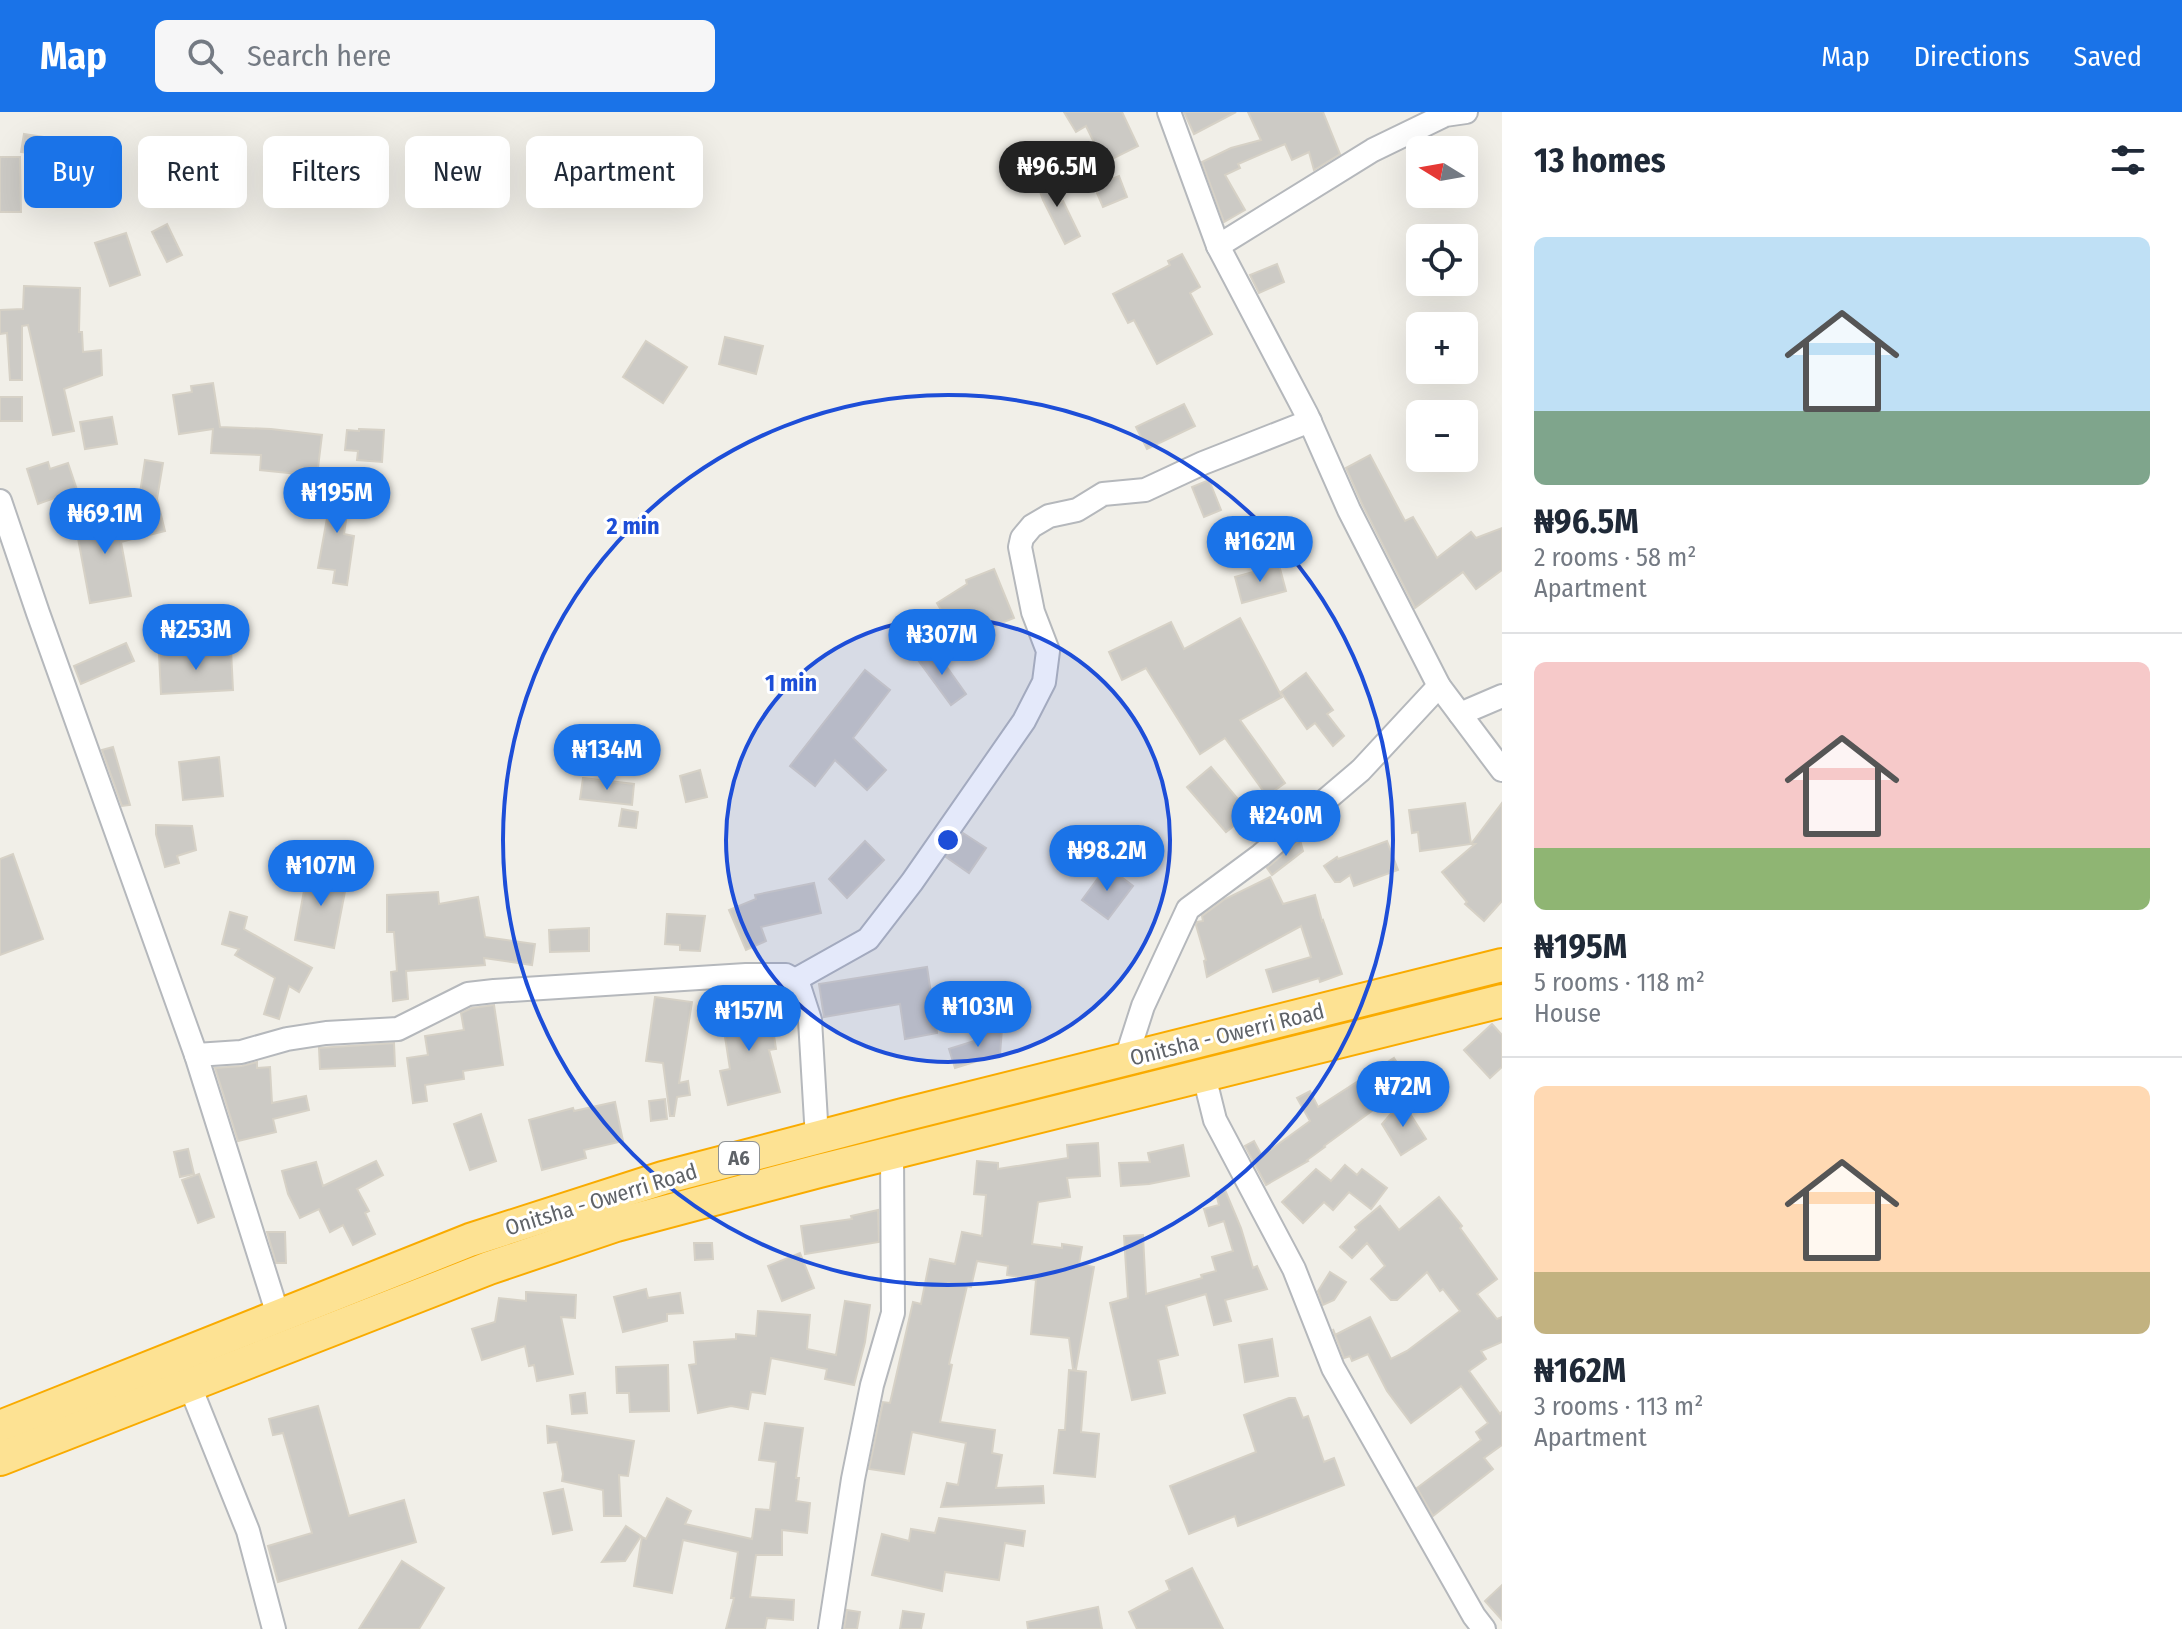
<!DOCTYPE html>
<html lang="en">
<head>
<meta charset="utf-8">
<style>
	body { margin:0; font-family:"Fira Sans Condensed",sans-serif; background:#f6f6f7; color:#1f2937; height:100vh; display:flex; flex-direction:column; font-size:30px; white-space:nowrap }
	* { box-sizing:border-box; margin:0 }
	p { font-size:26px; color:#747a83 }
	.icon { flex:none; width:44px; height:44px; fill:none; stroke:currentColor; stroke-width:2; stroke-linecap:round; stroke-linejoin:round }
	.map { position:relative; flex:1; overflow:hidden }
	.drawer { display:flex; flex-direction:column; background:#fff; width:680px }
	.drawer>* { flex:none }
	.guide { position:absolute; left:24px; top:24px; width:760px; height:72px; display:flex; gap:16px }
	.needle { width:52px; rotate:281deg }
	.buttons { position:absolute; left:1406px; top:24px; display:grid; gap:16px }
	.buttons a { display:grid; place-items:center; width:72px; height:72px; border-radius:12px; background:#fff; box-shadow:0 8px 32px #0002; font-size:40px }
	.price { position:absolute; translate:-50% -68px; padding:0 18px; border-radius:28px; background:#1a73e8; color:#fff; font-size:26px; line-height:52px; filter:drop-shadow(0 2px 4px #0008) }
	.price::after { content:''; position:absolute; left:50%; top:48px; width:24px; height:18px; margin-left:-12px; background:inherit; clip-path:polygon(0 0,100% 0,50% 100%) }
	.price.current { background:#222; color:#fff }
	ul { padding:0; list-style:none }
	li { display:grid; align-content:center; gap:16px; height:424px; padding:0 32px }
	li+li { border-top:2px solid #e0e1e3 }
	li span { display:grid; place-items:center; height:248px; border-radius:12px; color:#555 }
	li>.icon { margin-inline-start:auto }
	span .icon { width:144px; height:144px; fill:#fffc; stroke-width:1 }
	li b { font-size:34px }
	h2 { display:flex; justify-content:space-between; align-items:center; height:96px; padding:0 32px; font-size:34px }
	.pill { padding:0 28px; border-radius:12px; background:#fff; box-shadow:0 8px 32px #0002; font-size:28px; line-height:72px }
	.pill.current { background:#1a73e8; color:#fff }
	header { display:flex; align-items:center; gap:48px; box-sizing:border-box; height:112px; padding:0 40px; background:#1a73e8; color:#fff }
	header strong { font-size:38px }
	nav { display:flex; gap:44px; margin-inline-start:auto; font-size:28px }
	.search { width:560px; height:72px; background:#f6f6f7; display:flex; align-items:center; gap:20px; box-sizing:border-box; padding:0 28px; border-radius:12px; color:#747a83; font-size:30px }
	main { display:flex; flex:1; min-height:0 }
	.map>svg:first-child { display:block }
	.building { fill:#cccac5; stroke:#d6d1c6; stroke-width:2 }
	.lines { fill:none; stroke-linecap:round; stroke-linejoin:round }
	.minor-casing { stroke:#b5b8bc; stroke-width:26 }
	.highway-casing { stroke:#f9ab00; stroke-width:36 }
	.minor { stroke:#fff; stroke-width:22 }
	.highway { stroke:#fde293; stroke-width:32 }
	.ring { fill:none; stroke:#1d4ed8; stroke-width:4 }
	.labels { text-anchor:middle; stroke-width:6; stroke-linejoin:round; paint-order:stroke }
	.shield { fill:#fff; stroke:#8f9295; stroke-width:2 }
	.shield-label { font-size:20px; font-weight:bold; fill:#5f6368 }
	.street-label { font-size:22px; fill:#5f6368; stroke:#fff }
	.centre { fill:#1d4ed8; stroke:#fff; stroke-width:4 }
	.ring-label { font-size:24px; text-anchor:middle; font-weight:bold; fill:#1d4ed8; stroke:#fff; stroke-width:6; stroke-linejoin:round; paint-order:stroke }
</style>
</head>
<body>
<header>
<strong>Map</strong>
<div class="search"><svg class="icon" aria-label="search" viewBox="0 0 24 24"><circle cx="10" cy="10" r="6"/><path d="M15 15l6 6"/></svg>Search here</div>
<nav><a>Map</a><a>Directions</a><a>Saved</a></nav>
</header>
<main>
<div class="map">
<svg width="1502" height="1517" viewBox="0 0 1502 1517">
	<rect width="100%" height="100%" fill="#f1efe8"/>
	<!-- building -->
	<g class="building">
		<polygon points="1064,0 1122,0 1138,34 1104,51 1086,14 1076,20"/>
		<polygon points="1184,0 1236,0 1194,22"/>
		<polygon points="1248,0 1323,0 1340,42 1314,58 1309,40 1292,48 1285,32 1238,52 1240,56 1225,63 1245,98 1224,110 1202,50 1231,36 1261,28"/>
		<polygon points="24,22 51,26 48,44 21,40"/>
		<polygon points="0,45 20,45 21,100 0,100"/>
		<polygon points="1048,60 1060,91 1063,89 1080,124 1065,132 1043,88 1035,65"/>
		<polygon points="1119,64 1127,85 1103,95 1094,74"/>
		<polygon points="167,112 182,143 167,150 152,120"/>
		<polygon points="126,121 140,163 110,174 95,131"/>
		<polygon points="1182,142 1200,175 1190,181 1212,222 1157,252 1134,208 1128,211 1113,182 1170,153 1168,149"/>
		<polygon points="1277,152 1284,170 1259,181 1250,163"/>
		<polygon points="24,174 80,176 79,220 82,220 83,240 101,238 102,263 64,277 74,319 53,323 28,213 22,214 22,268 10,268 7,221 0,222 0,198 23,197"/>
		<polygon points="725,225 763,234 756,262 719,252"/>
		<polygon points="646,229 687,255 663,291 623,265"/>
		<polygon points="213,271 220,315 271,317 322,323 317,364 260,358 261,343 211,341 213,317 179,322 173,283 192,280 191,274"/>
		<rect x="0" y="285" width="22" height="24"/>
		<polygon points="1184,292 1195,314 1147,337 1136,315"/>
		<polygon points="112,305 117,332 85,337 80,310"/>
		<polygon points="359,317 384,318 382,350 357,348 358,339 345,338 347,318 359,319"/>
		<polygon points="1370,343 1405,409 1413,405 1437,446 1471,420 1476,426 1502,416 1502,458 1476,477 1463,460 1415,496 1362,392 1346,356"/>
		<polygon points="145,348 163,351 157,387 165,419 133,427"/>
		<polygon points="48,350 50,357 68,351 77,378 38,392 27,357"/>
		<polygon points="1209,368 1221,398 1204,405 1192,375"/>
		<polygon points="330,371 351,374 344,422 354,424 347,473 333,471 335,458 318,456 328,401 326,401"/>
		<polygon points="128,400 132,427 121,430 131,484 90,491 75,410"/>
		<polygon points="1279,453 1286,479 1242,491 1235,465"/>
		<polygon points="994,457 1014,506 994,514 992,510 960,530 937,491 967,472 966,468"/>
		<polygon points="1240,506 1282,585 1240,608 1285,671 1267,684 1225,626 1200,642 1146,556 1122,568 1109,540 1171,510 1184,537"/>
		<polygon points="126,531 134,549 81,572 74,554"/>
		<polygon points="934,537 966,582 951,593 918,548"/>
		<polygon points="231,538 233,578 161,582 159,542"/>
		<polygon points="865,558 890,578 853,626 886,658 867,678 835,648 815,674 790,654"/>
		<polygon points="1306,561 1333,598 1327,602 1344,624 1333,634 1315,611 1307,617 1281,580"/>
		<polygon points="113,635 130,693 122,694 102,638"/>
		<polygon points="219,645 223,684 183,688 179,650"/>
		<polygon points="1211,655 1252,704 1246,704 1226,720 1187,675"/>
		<polygon points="700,658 707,685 686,690 680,664"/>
		<polygon points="583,666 634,672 632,693 580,687"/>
		<polygon points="1465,691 1471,732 1420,739 1418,720 1412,721 1409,698"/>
		<polygon points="1502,691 1502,789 1484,809 1465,792 1467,790 1442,760 1475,732 1471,732"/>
		<polygon points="622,697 638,700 636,716 619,714"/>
		<polygon points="156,713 192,714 196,738 177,744 179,751 165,755 156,722"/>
		<polygon points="963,721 986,736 969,761 946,745"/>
		<polygon points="1300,728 1303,739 1272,763 1267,756"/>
		<polygon points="865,729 884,748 847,786 829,767"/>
		<polygon points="1387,729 1398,758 1354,774 1350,763 1340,770 1335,770 1324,754 1337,745 1338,747"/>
		<polygon points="13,742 43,827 0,843 0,747"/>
		<polygon points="1107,754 1133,774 1108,807 1082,788"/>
		<polygon points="308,757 348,764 334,836 295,828"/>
		<polygon points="1270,765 1283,792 1315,783 1322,809 1323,808 1342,862 1320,870 1319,866 1273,880 1266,858 1311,845 1301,814 1207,865 1204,849 1206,848 1196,813 1197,810 1203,809 1202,804 1225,787"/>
		<polygon points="814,771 821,801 761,815 766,829 746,838 729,798 756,787 755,783"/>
		<polygon points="438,780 439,792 478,785 485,825 535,832 532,853 484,846 485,853 406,859 408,887 393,889 391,860 397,859 394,820 387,820 387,783"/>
		<polygon points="230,800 247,805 244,817 312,856 299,880 289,874 279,907 264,902 275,866 235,843 239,837 222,832"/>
		<polygon points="667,802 705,804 700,839 680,838 680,833 665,832"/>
		<polygon points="589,816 589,839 550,840 549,818"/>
		<polygon points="927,855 937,921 905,927 900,892 824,905 819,872"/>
		<polygon points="655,885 692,890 679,971 688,969 690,983 677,985 674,1004 670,1004 663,951 646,949"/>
		<polygon points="769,890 776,937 769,938 780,980 728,993 720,959 730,957 721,899"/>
		<polygon points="494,893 503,953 463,959 464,967 425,973 427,989 413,991 407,946 428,943 425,924 464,918 461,901 472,896"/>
		<polygon points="1492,912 1502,923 1502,955 1490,966 1464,938"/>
		<polygon points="985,916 1002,917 1000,942 955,956 949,937 984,926"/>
		<polygon points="394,931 395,954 320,957 319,936"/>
		<polygon points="1394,946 1410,971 1324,1034 1325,1035 1307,1048 1308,1049 1266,1073 1245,1034 1254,1029 1262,1044 1310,1009 1297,986 1310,979 1318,995"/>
		<polygon points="257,950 257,956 270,955 272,991 306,984 309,998 273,1007 276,1020 238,1029 215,956 242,954"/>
		<polygon points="665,987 667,1007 651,1009 649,989"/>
		<polygon points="1402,989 1426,1027 1401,1043 1382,1012"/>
		<polygon points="615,990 623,1029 584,1038 586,1046 542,1058 529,1008 573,996 574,999"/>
		<polygon points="481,1002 496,1049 470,1058 454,1012"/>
		<polygon points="1098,1031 1100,1064 1067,1066 1070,1085 1038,1090 1032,1132 1062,1136 1062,1132 1082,1135 1079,1152 1094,1155 1076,1257 1073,1257 1069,1226 1031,1222 1036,1168 1007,1163 1008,1154 977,1149 971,1175 967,1174 949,1252 952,1253 940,1310 995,1318 992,1341 1002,1343 996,1376 1043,1374 1044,1391 941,1395 947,1371 958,1373 966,1331 912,1320 904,1362 869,1357 883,1290 890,1291 913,1190 921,1192 930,1147 955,1152 962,1120 982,1124 986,1083 974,1082 977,1049 998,1051 998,1057 1068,1046 1067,1033"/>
		<polygon points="1183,1033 1189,1064 1149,1072 1121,1074 1119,1051 1150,1050 1148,1041"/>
		<polygon points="188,1037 194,1062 180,1065 174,1040"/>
		<polygon points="376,1049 383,1063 357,1077 369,1099 365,1101 375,1122 353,1133 343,1113 330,1120 319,1097 300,1106 288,1082 282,1059 316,1050 323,1074"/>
		<polygon points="1345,1053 1357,1063 1362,1057 1387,1076 1371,1097 1349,1080 1333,1098 1324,1090 1303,1111 1282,1090 1316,1057 1331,1069"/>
		<polygon points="199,1062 214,1105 198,1111 182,1068"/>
		<polygon points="1225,1078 1241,1116 1253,1156 1257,1154 1267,1177 1225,1188 1231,1209 1214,1213 1206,1182 1166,1194 1178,1243 1158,1248 1165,1281 1132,1288 1110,1191 1128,1186 1124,1124 1143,1123 1146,1182 1202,1166 1201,1163 1216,1159 1212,1145 1233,1139 1224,1109 1209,1114 1204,1097 1219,1093 1216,1081"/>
		<polygon points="1439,1085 1462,1114 1460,1116 1497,1167 1477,1182 1497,1207 1502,1205 1502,1230 1481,1239 1486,1247 1469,1259 1500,1302 1502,1300 1502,1333 1484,1346 1493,1357 1433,1404 1417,1376 1481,1328 1476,1320 1488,1311 1461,1274 1411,1311 1387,1279 1368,1242 1352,1249 1350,1244 1344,1246 1333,1217 1335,1223 1370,1205 1391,1247 1407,1239 1460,1199 1443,1177 1440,1179 1427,1160 1397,1188 1391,1188 1371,1167 1385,1154 1367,1131 1352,1146 1340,1135 1357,1118 1355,1115 1380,1094 1399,1118"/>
		<polygon points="878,1098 879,1130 805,1142 801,1114 852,1107 851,1104"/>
		<polygon points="267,1120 285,1120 286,1151 276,1151"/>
		<polygon points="694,1131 712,1131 713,1147 695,1148"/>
		<polygon points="800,1141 814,1176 782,1189 768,1154"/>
		<polygon points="1330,1160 1346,1170 1334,1188 1323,1193 1318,1179"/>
		<polygon points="646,1177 648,1186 680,1181 683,1201 667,1202 667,1209 623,1220 614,1185"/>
		<polygon points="526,1180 576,1183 575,1206 561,1205 573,1262 537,1269 534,1253 529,1254 525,1234 482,1248 472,1217 495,1210 499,1186 526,1189"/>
		<polygon points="845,1189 870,1193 865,1230 854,1273 825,1267 827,1257 771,1246 765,1282 751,1280 748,1297 731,1294 698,1301 689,1253 696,1252 694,1230 736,1227 736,1222 756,1224 758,1199 810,1203 807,1237 836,1243"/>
		<polygon points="1272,1227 1278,1264 1245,1270 1239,1233"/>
		<polygon points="668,1253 669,1299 630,1300 629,1281 617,1281 616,1255"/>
		<polygon points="1069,1258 1086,1260 1081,1320 1099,1322 1095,1365 1054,1361 1059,1318 1065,1318"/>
		<polygon points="585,1281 587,1301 572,1302 570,1283"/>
		<polygon points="1289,1286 1295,1286 1303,1306 1308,1304 1324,1350 1334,1346 1344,1373 1238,1414 1235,1404 1189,1422 1170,1374 1256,1340 1244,1303"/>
		<polygon points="318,1294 349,1404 404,1388 416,1430 278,1470 268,1434 312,1421 283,1321 273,1323 269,1307"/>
		<polygon points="765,1311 803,1316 796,1366 799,1366 796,1389 810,1391 807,1421 782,1418 782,1443 756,1443 750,1485 794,1488 793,1508 767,1506 765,1517 726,1517 734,1486 731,1486 738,1440 683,1428 672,1481 634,1474 642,1425 646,1427 667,1386 691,1399 685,1412 752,1427 756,1397 770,1398 776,1350 759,1348"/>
		<polygon points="547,1314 634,1329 628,1364 619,1363 621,1404 604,1404 603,1378 562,1369 563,1362 557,1330 548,1331"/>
		<polygon points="563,1377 572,1418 553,1422 544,1381"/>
		<polygon points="939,1406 1025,1419 1023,1434 1005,1431 999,1468 945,1460 942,1479 872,1463 882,1422 909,1429 911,1417 935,1421"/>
		<polygon points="626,1414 641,1424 625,1449 602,1450"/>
		<polygon points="402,1449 444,1476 419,1517 359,1517"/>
		<polygon points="1192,1456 1223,1517 1137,1517 1129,1500 1170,1478 1166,1469"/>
		<polygon points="1502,1473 1502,1508 1485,1489"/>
		<polygon points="1098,1495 1102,1517 1028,1517 1027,1510"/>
		<polygon points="847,1498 860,1500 857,1517 844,1517"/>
		<polygon points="903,1499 924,1502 921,1517 900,1517"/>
	</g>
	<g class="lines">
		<!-- minor casing -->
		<g class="minor-casing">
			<g id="minor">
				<polyline points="1169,0 1218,134 1307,303 1349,398 1439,574 1502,658"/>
				<polyline points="1218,134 1373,38 1445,3 1466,0"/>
				<polyline points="0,389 38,501 196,943 278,1203"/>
				<polyline points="1460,602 1502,584"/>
				<polyline points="795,868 868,827 912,770 1024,609 1044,570 1048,539 1033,500 1020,435 1022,426 1032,414 1049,404 1077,398 1103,382 1145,378 1203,351 1310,309"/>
				<polyline points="196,943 241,940 287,927 326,921 398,917 468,882 494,879 746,863 786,863 795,868 799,874 810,908 817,1026"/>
				<polyline points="1126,947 1143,894 1188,797 1261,743 1361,658 1439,574"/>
				<polyline points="1204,964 1215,1008 1294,1157 1333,1256 1474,1504 1484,1517"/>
				<polyline points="189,1272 248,1419 274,1517"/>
				<polyline points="830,1517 853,1367 872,1273 893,1201 892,1042"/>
			</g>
		</g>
		<!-- highway casing -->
		<g class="highway-casing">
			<g id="highway">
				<polyline points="0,1315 470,1128 663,1066 903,1003 1502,853"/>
				<polyline points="0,1347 489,1156 616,1113 819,1059 1502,889"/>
			</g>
		</g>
		<!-- minor -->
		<use href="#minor" class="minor"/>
		<!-- highway -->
		<use href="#highway" class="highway"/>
	</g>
	<!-- distance rings -->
	<circle cx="948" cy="728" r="222" fill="#1d4ed8" fill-opacity=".12"/>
	<g class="ring">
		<circle cx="948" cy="728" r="222"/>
		<circle cx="948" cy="728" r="445"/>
	</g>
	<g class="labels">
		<!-- shield labels -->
		<rect class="shield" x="719" y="1030" width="40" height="32" rx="6"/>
		<g class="shield-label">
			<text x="739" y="1053">A6</text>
		</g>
		<!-- street labels -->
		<g class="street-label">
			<text transform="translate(1227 922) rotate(-14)" y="8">Onitsha - Owerri Road</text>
			<text transform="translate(601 1087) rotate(-17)" y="8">Onitsha - Owerri Road</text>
		</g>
	</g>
	<circle cx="948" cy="728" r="12" class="centre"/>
	<g class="ring-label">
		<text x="633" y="422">2 min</text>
		<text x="791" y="579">1 min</text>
	</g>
</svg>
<div class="buttons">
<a><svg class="needle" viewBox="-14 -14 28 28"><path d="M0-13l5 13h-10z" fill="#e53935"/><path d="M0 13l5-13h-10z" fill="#747a83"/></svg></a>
<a><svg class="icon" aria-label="locate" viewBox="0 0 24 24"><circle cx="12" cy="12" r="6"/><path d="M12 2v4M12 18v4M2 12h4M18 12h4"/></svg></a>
<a>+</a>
<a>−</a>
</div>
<b class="price current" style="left:1057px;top:97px">₦96.5M</b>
<b class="price" style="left:337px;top:423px">₦195M</b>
<b class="price" style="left:105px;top:444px">₦69.1M</b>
<b class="price" style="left:1260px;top:472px">₦162M</b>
<b class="price" style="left:196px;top:560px">₦253M</b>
<b class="price" style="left:942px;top:565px">₦307M</b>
<b class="price" style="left:607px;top:680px">₦134M</b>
<b class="price" style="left:1286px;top:746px">₦240M</b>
<b class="price" style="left:1107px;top:781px">₦98.2M</b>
<b class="price" style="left:321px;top:796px">₦107M</b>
<b class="price" style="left:978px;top:937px">₦103M</b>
<b class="price" style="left:749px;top:941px">₦157M</b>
<b class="price" style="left:1403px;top:1017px">₦72M</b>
<div class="guide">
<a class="pill current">Buy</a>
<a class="pill">Rent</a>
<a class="pill">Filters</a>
<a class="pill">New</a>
<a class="pill">Apartment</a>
</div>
</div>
<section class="drawer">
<h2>13 homes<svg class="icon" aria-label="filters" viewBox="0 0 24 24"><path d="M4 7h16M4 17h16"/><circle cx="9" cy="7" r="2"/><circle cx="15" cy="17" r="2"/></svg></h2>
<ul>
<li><span style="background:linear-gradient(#bfe0f5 70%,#7fa58c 0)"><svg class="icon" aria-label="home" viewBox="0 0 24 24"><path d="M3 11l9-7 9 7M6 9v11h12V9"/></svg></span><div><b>₦96.5M</b><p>2 rooms · 58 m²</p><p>Apartment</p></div></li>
<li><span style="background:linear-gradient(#f6c9c9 75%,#8fb573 0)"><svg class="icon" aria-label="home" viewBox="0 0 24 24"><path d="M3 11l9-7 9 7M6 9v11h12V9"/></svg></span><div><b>₦195M</b><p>5 rooms · 118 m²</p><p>House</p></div></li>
<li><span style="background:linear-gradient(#ffd9b3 75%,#c2b280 0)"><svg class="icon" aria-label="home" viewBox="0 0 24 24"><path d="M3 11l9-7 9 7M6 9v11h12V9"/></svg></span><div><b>₦162M</b><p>3 rooms · 113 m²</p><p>Apartment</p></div></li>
</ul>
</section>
</main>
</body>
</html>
